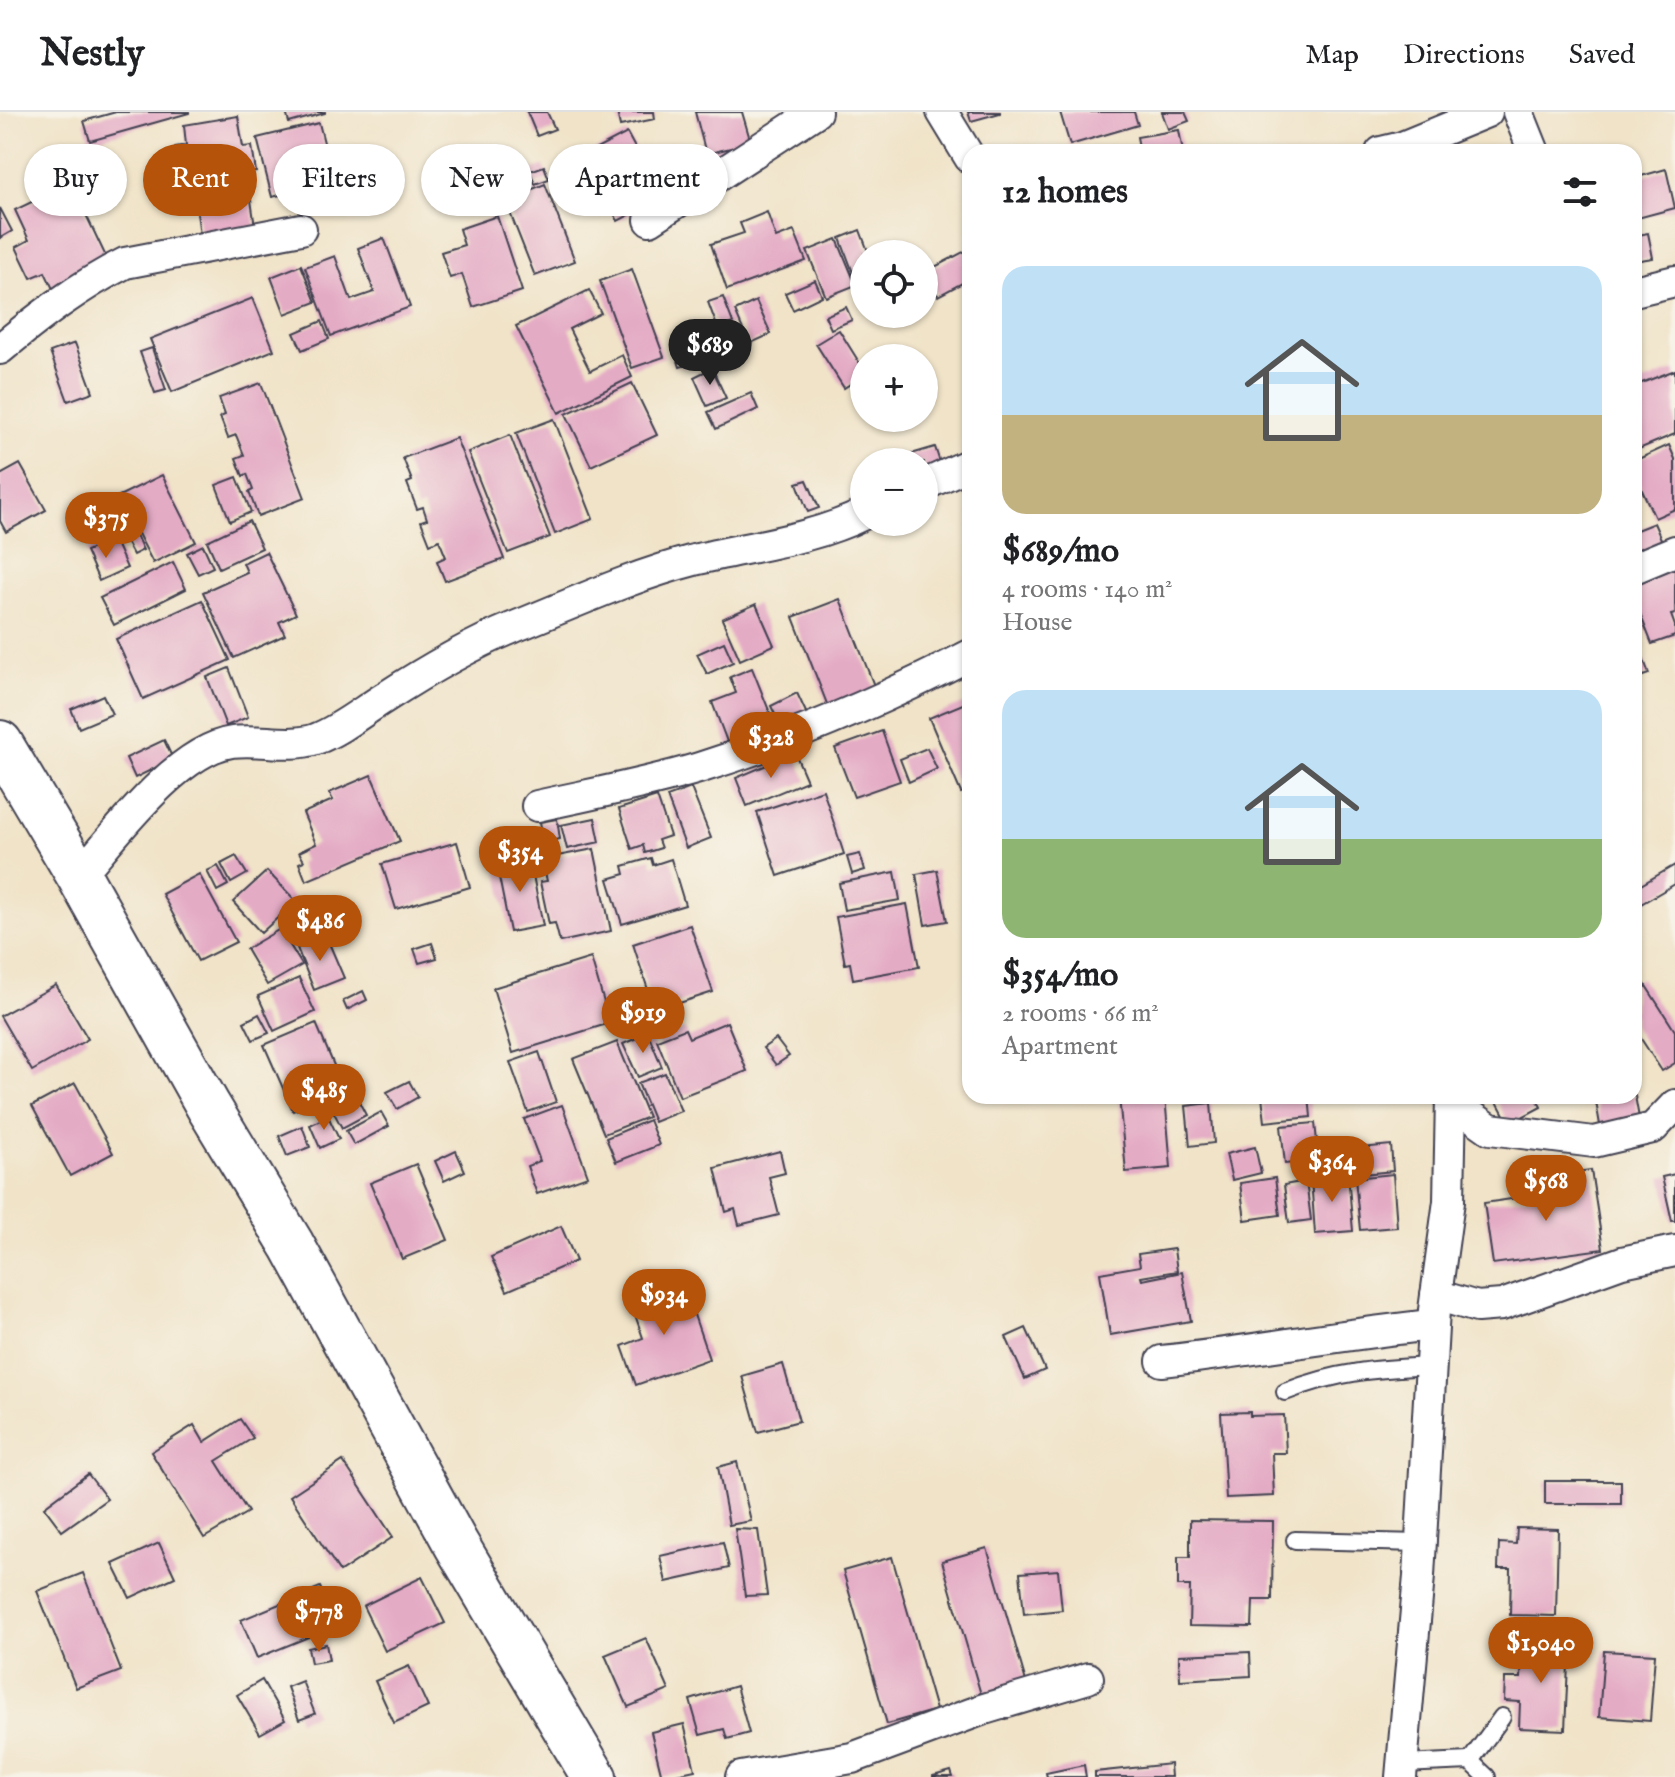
<!DOCTYPE html>
<html lang="en">
<head>
<meta charset="utf-8">
<style>
	body { margin:0; font-family:"IM FELL English",serif; background:#f2f2f2; color:#202124; height:100vh; display:flex; flex-direction:column; font-size:30px; white-space:nowrap }
	* { box-sizing:border-box; margin:0 }
	p { font-size:26px; color:#757577 }
	.icon { flex:none; width:44px; height:44px; fill:none; stroke:currentColor; stroke-width:2; stroke-linecap:round; stroke-linejoin:round }
	.map { position:relative; flex:1; overflow:hidden }
	.panel { position:absolute; left:962px; top:32px; width:680px; height:960px; display:flex; flex-direction:column; background:#fff; border-radius:24px; box-shadow:0 2px 6px #0004 }
	.panel>* { flex:none }
	.guide { position:absolute; left:24px; top:32px; width:760px; height:72px; display:flex; gap:16px }
	.tools { position:absolute; left:850px; top:128px; display:grid; gap:16px }
	.tools a { display:grid; place-items:center; width:88px; height:88px; border-radius:50%; background:#fff; box-shadow:0 2px 6px #0004; font-size:40px }
	.price { position:absolute; translate:-50% -68px; padding:0 18px; border-radius:28px; background:#b45309; color:#fff; font-size:26px; line-height:52px; filter:drop-shadow(0 2px 4px #0008) }
	.price::after { content:''; position:absolute; left:50%; top:48px; width:24px; height:18px; margin-left:-12px; background:inherit; clip-path:polygon(0 0,100% 0,50% 100%) }
	.price.active { background:#222; color:#fff }
	ul { padding:0; list-style:none }
	li { display:grid; align-content:center; gap:16px; height:424px; padding:0 40px }
	li span { display:grid; place-items:center; height:248px; border-radius:24px; color:#555 }
	li>.icon { margin-inline-start:auto }
	span .icon { width:144px; height:144px; fill:#fffc; stroke-width:1 }
	li b { font-size:34px }
	h2 { display:flex; justify-content:space-between; align-items:center; height:96px; padding:0 40px; font-size:34px }
	.pill { padding:0 28px; border-radius:36px; background:#fff; box-shadow:0 2px 6px #0004; font-size:28px; line-height:72px }
	.pill.active { background:#b45309; color:#fff }
	header { display:flex; align-items:center; gap:48px; box-sizing:border-box; height:112px; padding:0 40px; background:#fff; border-bottom:2px solid #e0e0e0 }
	header strong { font-size:38px }
	nav { display:flex; gap:44px; margin-inline-start:auto; font-size:28px }
	.map>svg:first-child { display:block }
	.building { fill:#e4abc5 }
	.lines { fill:none; stroke-linecap:round; stroke-linejoin:round }
	.lane-casing { stroke:#413f50; stroke-width:20 }
	.street-casing { stroke:#413f50; stroke-width:34 }
	.secondary-casing { stroke:#413f50; stroke-width:48 }
	.lane { stroke:#fff; stroke-width:16 }
	.street { stroke:#fff; stroke-width:30 }
	.secondary { stroke:#fff; stroke-width:44 }
</style>
</head>
<body>
<header>
<strong>Nestly</strong>
<nav><a>Map</a><a>Directions</a><a>Saved</a></nav>
</header>
<div class="map">
<svg width="1675" height="1665" viewBox="0 0 1675 1665">
	<rect width="100%" height="100%" fill="#f7f3e8"/>
	<filter id="ink" filterUnits="userSpaceOnUse"><feTurbulence type="fractalNoise" baseFrequency=".0125" numOctaves="2"/><feDisplacementMap in="SourceGraphic" scale="16" xChannelSelector="R" yChannelSelector="G"/><feConvolveMatrix kernelMatrix="1 2 1 2 8 2 1 2 1" color-interpolation-filters="sRGB"/></filter>
	<filter id="wash" filterUnits="userSpaceOnUse"><feTurbulence type="fractalNoise" baseFrequency=".006" numOctaves="4" result="noise"/><feDisplacementMap in="SourceGraphic" scale="32" xChannelSelector="R" yChannelSelector="G"/><feGaussianBlur stdDeviation="1.8" result="paint"/><feColorMatrix in="noise" values="0 0 0 0 0 0 0 0 0 0 0 0 0 0 0 0 0 1.4 0 .05"/><feComposite in="paint" operator="in"/></filter>
	<g filter="url(#wash)">
		<rect width="100%" height="100%" fill="#f0e3c8"/>
		<g id="blocks">
			<!-- building -->
			<g class="building">
				<polygon points="116,0 189,0 189,1 90,29 84,9"/>
				<polygon points="286,0 325,0 325,1 289,11"/>
				<polygon points="527,0 547,0 555,17 537,24"/>
				<polygon points="617,0 654,0 655,7 620,14"/>
				<polygon points="695,0 742,0 751,31 706,42"/>
				<polygon points="968,0 1000,0 1000,1 971,9"/>
				<polygon points="1060,0 1134,0 1138,13 1070,33"/>
				<polygon points="1162,0 1185,0 1189,9 1168,17"/>
				<polygon points="238,4 243,35 252,34 256,60 247,61 255,115 200,123 193,71 181,73 175,35 186,33 184,13"/>
				<polygon points="319,11 334,70 272,85 257,26"/>
				<polygon points="1179,18 1183,40 1140,40 1137,25"/>
				<polygon points="627,21 662,86 618,109 583,44"/>
				<polygon points="544,54 549,67 535,72 530,59"/>
				<polygon points="1666,57 1675,96 1634,107 1634,66"/>
				<polygon points="517,59 523,73 505,81 498,66"/>
				<polygon points="71,71 109,151 53,177 45,160 31,166 16,135 29,128 15,98"/>
				<polygon points="545,72 575,149 535,164 505,88"/>
				<polygon points="0,96 12,119 0,126"/>
				<polygon points="767,100 776,126 794,119 806,149 727,178 711,132 744,121 740,111"/>
				<polygon points="497,104 522,179 473,195 462,162 450,166 441,140 464,133 459,117"/>
				<polygon points="860,118 869,142 864,142 864,169 857,171 840,126"/>
				<polygon points="1648,121 1653,146 1634,149 1634,124"/>
				<polygon points="384,126 410,195 331,224 305,155 335,144 351,188 374,180 358,136"/>
				<polygon points="837,127 856,173 826,185 807,139"/>
				<polygon points="969,137 970,167 938,184 925,160"/>
				<polygon points="301,153 316,190 285,202 271,165"/>
				<polygon points="632,157 664,245 632,256 600,169"/>
				<polygon points="815,168 822,184 793,198 785,181"/>
				<polygon points="589,178 601,201 569,217 590,259 622,243 632,265 559,301 516,214"/>
				<polygon points="723,185 733,211 718,217 708,190"/>
				<polygon points="253,186 274,238 172,280 150,227"/>
				<polygon points="756,189 771,222 749,232 735,199"/>
				<polygon points="846,195 852,208 831,217 825,204"/>
				<polygon points="322,209 329,227 302,238 294,221"/>
				<polygon points="734,216 740,238 680,255 673,233"/>
				<polygon points="839,218 864,258 864,263 844,276 816,232"/>
				<polygon points="75,231 93,280 68,289 50,240"/>
				<polygon points="152,236 166,278 155,281 140,240"/>
				<polygon points="712,256 726,286 707,294 694,265"/>
				<polygon points="1675,258 1675,322 1634,339 1634,274"/>
				<polygon points="261,271 305,386 258,404 249,380 253,378 247,362 243,364 236,346 244,343 236,323 228,326 220,305 225,303 219,286"/>
				<polygon points="632,271 657,323 591,354 566,302"/>
				<polygon points="751,281 758,297 716,317 708,300"/>
				<polygon points="554,307 593,407 555,422 516,321"/>
				<polygon points="510,323 550,425 508,441 468,340"/>
				<polygon points="456,326 504,447 445,469 437,449 446,445 439,428 430,432 421,409 427,407 423,395 417,397 407,371 412,369 403,346"/>
				<polygon points="1669,333 1675,347 1675,397 1655,406 1634,361 1634,349"/>
				<polygon points="935,335 943,360 924,366 924,350 910,350 908,343"/>
				<polygon points="20,352 46,398 6,420 0,409 0,363"/>
				<polygon points="162,363 196,430 153,451 119,384"/>
				<polygon points="237,365 251,400 230,409 216,373"/>
				<polygon points="807,368 819,396 808,400 797,371"/>
				<polygon points="249,409 262,436 219,456 207,429"/>
				<polygon points="1654,411 1665,436 1634,450 1634,419"/>
				<polygon points="134,419 143,438 133,443 123,424"/>
				<polygon points="114,427 127,456 99,469 86,439"/>
				<polygon points="203,433 213,455 198,462 187,441"/>
				<polygon points="266,440 296,502 279,510 285,523 234,546 203,480 247,460 243,451"/>
				<polygon points="173,450 186,477 114,513 100,486"/>
				<polygon points="1675,453 1675,502 1671,503 1675,514 1675,524 1652,532 1634,486 1634,469"/>
				<polygon points="840,487 876,579 829,597 793,505"/>
				<polygon points="202,488 230,548 143,587 116,527"/>
				<polygon points="756,492 774,533 740,548 722,507"/>
				<polygon points="1634,521 1649,562 1634,567"/>
				<polygon points="724,530 733,550 707,562 697,542"/>
				<polygon points="229,556 248,605 226,614 207,565"/>
				<polygon points="752,556 776,616 729,635 712,590 736,581 730,565"/>
				<polygon points="797,581 810,609 784,621 771,594"/>
				<polygon points="103,583 112,602 79,616 71,597"/>
				<polygon points="970,589 970,678 961,681 929,606"/>
				<polygon points="882,619 900,669 854,685 835,636"/>
				<polygon points="164,628 173,647 135,666 126,646"/>
				<polygon points="927,636 937,657 909,670 900,647"/>
				<polygon points="795,641 807,669 747,694 736,666"/>
				<polygon points="371,663 400,729 306,769 299,751 304,749 299,740 316,732 303,701 333,688 329,681"/>
				<polygon points="691,676 711,726 686,736 667,685"/>
				<polygon points="823,678 844,742 778,764 757,700"/>
				<polygon points="657,685 670,724 658,728 661,736 645,741 643,733 632,737 619,697"/>
				<polygon points="595,706 600,730 567,737 561,713"/>
				<polygon points="557,707 560,727 544,730 540,710"/>
				<polygon points="457,730 470,775 396,797 382,752"/>
				<polygon points="594,737 611,819 560,830 555,811 549,812 540,770 547,769 542,747"/>
				<polygon points="860,742 865,758 852,762 847,745"/>
				<polygon points="529,743 543,814 510,820 496,750"/>
				<polygon points="236,744 247,762 231,771 221,752"/>
				<polygon points="651,746 653,753 671,747 685,793 622,812 608,767 625,762 623,754"/>
				<polygon points="1675,753 1675,772 1634,796 1634,777"/>
				<polygon points="218,754 228,773 217,779 207,759"/>
				<polygon points="937,758 947,809 925,813 916,762"/>
				<polygon points="267,759 296,789 261,821 233,790"/>
				<polygon points="895,760 900,788 844,798 839,771"/>
				<polygon points="199,762 236,830 198,849 162,782"/>
				<polygon points="907,792 919,855 853,867 850,851 845,852 836,805"/>
				<polygon points="690,813 713,880 655,899 633,832"/>
				<polygon points="280,817 302,853 267,873 246,837"/>
				<polygon points="326,824 344,866 314,878 297,836"/>
				<polygon points="432,831 437,846 419,851 414,837"/>
				<polygon points="591,846 610,911 513,941 493,876"/>
				<polygon points="299,866 315,900 274,919 258,884"/>
				<polygon points="1641,866 1675,919 1675,951 1662,959 1634,916 1634,870"/>
				<polygon points="56,873 88,927 32,959 0,904"/>
				<polygon points="363,879 367,888 347,898 343,889"/>
				<polygon points="259,902 269,921 253,928 244,910"/>
				<polygon points="727,910 747,959 680,985 657,928 685,917 689,926"/>
				<polygon points="316,911 344,977 293,999 264,933"/>
				<polygon points="648,921 662,955 638,965 623,932"/>
				<polygon points="776,927 789,944 776,953 763,936"/>
				<polygon points="617,930 648,1005 604,1022 573,947"/>
				<polygon points="539,940 556,990 528,1000 510,950"/>
				<polygon points="665,961 681,999 654,1010 638,971"/>
				<polygon points="409,969 418,985 397,997 387,980"/>
				<polygon points="75,971 113,1041 70,1064 32,994"/>
				<polygon points="356,984 366,1003 342,1016 332,997"/>
				<polygon points="1119,984 1165,984 1171,1056 1126,1060"/>
				<polygon points="1262,984 1309,984 1311,1005 1265,1010"/>
				<polygon points="1494,984 1536,984 1541,995 1509,1012"/>
				<polygon points="1595,984 1635,984 1639,1006 1600,1013"/>
				<polygon points="1211,991 1214,1031 1190,1034 1186,994"/>
				<polygon points="562,993 588,1064 537,1082 527,1054 540,1049 524,1007"/>
				<polygon points="381,1000 389,1014 354,1033 346,1019"/>
				<polygon points="328,1004 339,1027 320,1036 310,1013"/>
				<polygon points="649,1008 659,1033 616,1050 606,1026"/>
				<polygon points="1315,1011 1319,1048 1285,1052 1281,1014"/>
				<polygon points="302,1014 310,1035 287,1044 279,1024"/>
				<polygon points="1391,1033 1393,1059 1353,1063 1351,1037"/>
				<polygon points="1255,1035 1261,1061 1232,1068 1226,1042"/>
				<polygon points="456,1039 465,1059 444,1069 435,1049"/>
				<polygon points="780,1039 785,1061 769,1065 779,1103 739,1113 735,1097 726,1100 715,1056"/>
				<polygon points="416,1052 448,1128 402,1147 370,1071"/>
				<polygon points="1591,1058 1603,1137 1493,1152 1484,1091 1566,1079 1563,1062"/>
				<polygon points="1348,1062 1353,1119 1315,1122 1311,1066"/>
				<polygon points="1393,1062 1397,1115 1360,1118 1355,1066"/>
				<polygon points="1675,1062 1675,1109 1672,1109 1662,1065"/>
				<polygon points="1275,1066 1280,1103 1245,1108 1240,1071"/>
				<polygon points="1306,1069 1311,1108 1289,1111 1284,1073"/>
				<polygon points="561,1114 576,1149 507,1179 491,1145"/>
				<polygon points="1174,1137 1177,1159 1141,1165 1142,1168 1182,1160 1191,1209 1110,1223 1100,1161 1140,1154 1138,1142"/>
				<polygon points="673,1170 682,1197 691,1194 709,1247 636,1273 622,1234 643,1226 632,1194 648,1189 645,1180"/>
				<polygon points="1026,1216 1045,1258 1025,1267 1006,1225"/>
				<polygon points="783,1252 799,1309 758,1320 742,1264"/>
				<polygon points="1250,1300 1250,1304 1284,1303 1286,1341 1272,1341 1274,1384 1226,1386 1221,1301"/>
				<polygon points="240,1307 253,1326 216,1349 248,1400 204,1426 151,1340 194,1313 204,1330"/>
				<polygon points="343,1349 393,1425 340,1460 290,1384"/>
				<polygon points="737,1350 751,1409 729,1413 718,1355"/>
				<polygon points="88,1362 107,1387 62,1419 44,1395"/>
				<rect x="1545" y="1369" width="76" height="23"/>
				<polygon points="1190,1408 1273,1409 1272,1488 1253,1488 1252,1515 1189,1514 1190,1474 1178,1474 1178,1445 1190,1445"/>
				<polygon points="1517,1416 1558,1417 1556,1504 1510,1503 1511,1457 1498,1457 1499,1431 1516,1432"/>
				<polygon points="735,1417 758,1418 767,1483 745,1484"/>
				<polygon points="723,1430 729,1456 666,1470 660,1444"/>
				<polygon points="159,1431 175,1465 130,1486 113,1452"/>
				<polygon points="987,1436 1027,1573 982,1586 942,1449"/>
				<polygon points="892,1445 936,1598 887,1612 843,1459"/>
				<polygon points="1058,1458 1062,1498 1024,1502 1020,1461"/>
				<polygon points="83,1461 121,1559 76,1576 37,1479"/>
				<polygon points="422,1465 445,1511 385,1539 363,1494"/>
				<polygon points="320,1475 328,1493 307,1501 316,1522 257,1546 241,1508"/>
				<polygon points="646,1526 669,1578 628,1595 605,1543"/>
				<polygon points="1523,1527 1569,1530 1565,1618 1519,1616 1520,1590 1504,1589 1505,1566 1521,1566"/>
				<polygon points="326,1532 329,1548 311,1551 308,1536"/>
				<polygon points="1604,1539 1655,1542 1650,1609 1599,1605"/>
				<polygon points="1250,1540 1251,1564 1180,1568 1179,1543"/>
				<polygon points="409,1554 428,1595 394,1611 375,1569"/>
				<polygon points="262,1568 285,1608 260,1622 237,1583"/>
				<polygon points="302,1569 315,1602 299,1608 287,1575"/>
				<polygon points="736,1574 749,1621 727,1627 724,1617 700,1623 690,1588"/>
				<polygon points="684,1612 695,1658 662,1665 651,1620"/>
				<polygon points="1170,1652 1171,1665 1095,1665 1095,1660"/>
				<polygon points="1084,1653 1086,1665 1047,1665 1046,1661"/>
				<polygon points="951,1659 953,1665 933,1665 933,1664"/>
			</g>
		</g>
	</g>
	<g filter="url(#ink)">
		<use href="#blocks" fill-opacity="0" stroke="#413f50" stroke-width="2"/>
		<g class="lines">
			<!-- lane casing -->
			<g class="lane-casing">
				<g id="lane">
					<path d="M1285,1280C1337,1259 1377,1257 1431,1254"/>
					<polyline points="1295,1428 1421,1431"/>
					<polyline points="1470,1649 1502,1605"/>
					<polyline points="1402,1652 1470,1649 1487,1665"/>
				</g>
			</g>
			<!-- street casing -->
			<g class="street-casing">
				<g id="street">
					<polyline points="942,0 970,46"/>
					<polyline points="1518,0 1534,40"/>
					<polyline points="1381,40 1402,35 1487,0"/>
					<polyline points="650,108 816,0"/>
					<polyline points="1634,179 1675,169"/>
					<path d="M0,237C39,205 79,174 125,151L301,117"/>
					<polyline points="924,373 970,352"/>
					<polyline points="1634,456 1675,439"/>
					<path d="M537,694C591,682 646,672 699,656C792,627 883,588 970,543"/>
					<path d="M79,764C114,724 177,638 232,630C259,626 290,636 316,627C340,618 363,599 384,586C424,560 468,534 512,516C572,492 632,464 694,448C751,434 811,428 864,402"/>
					<polyline points="1452,990 1490,1017 1594,1030 1653,1016 1675,993"/>
					<polyline points="1436,1183 1477,1195 1502,1193 1622,1150 1675,1139"/>
					<path d="M1162,1249C1253,1239 1342,1222 1433,1213"/>
					<polyline points="741,1665 852,1646 984,1597 1088,1566"/>
					<polyline points="1401,1665 1419,1464 1434,1198 1449,1089 1451,984"/>
				</g>
			</g>
			<!-- secondary casing -->
			<g class="secondary-casing">
				<polyline id="secondary" points="0,631 79,764 208,994 292,1133 456,1432 594,1665"/>
			</g>
			<!-- lane -->
			<use href="#lane" class="lane"/>
			<!-- street -->
			<use href="#street" class="street"/>
			<!-- secondary -->
			<use href="#secondary" class="secondary"/>
		</g>
	</g>
</svg>
<div class="tools">
<a><svg class="icon" aria-label="locate" viewBox="0 0 24 24"><circle cx="12" cy="12" r="6"/><path d="M12 2v4M12 18v4M2 12h4M18 12h4"/></svg></a>
<a>+</a>
<a>−</a>
</div>
<b class="price active" style="left:710px;top:275px">$689</b>
<b class="price" style="left:106px;top:448px">$375</b>
<b class="price" style="left:771px;top:668px">$328</b>
<b class="price" style="left:520px;top:782px">$354</b>
<b class="price" style="left:320px;top:851px">$486</b>
<b class="price" style="left:643px;top:943px">$919</b>
<b class="price" style="left:324px;top:1020px">$485</b>
<b class="price" style="left:1332px;top:1092px">$364</b>
<b class="price" style="left:1546px;top:1111px">$568</b>
<b class="price" style="left:664px;top:1225px">$934</b>
<b class="price" style="left:319px;top:1542px">$778</b>
<b class="price" style="left:1541px;top:1573px">$1,040</b>
<div class="guide">
<a class="pill">Buy</a>
<a class="pill active">Rent</a>
<a class="pill">Filters</a>
<a class="pill">New</a>
<a class="pill">Apartment</a>
</div>
<section class="panel">
<h2>12 homes<svg class="icon" aria-label="filters" viewBox="0 0 24 24"><path d="M4 7h16M4 17h16"/><circle cx="9" cy="7" r="2"/><circle cx="15" cy="17" r="2"/></svg></h2>
<ul>
<li><span style="background:linear-gradient(#bfe0f5 60%,#c2b280 0)"><svg class="icon" aria-label="home" viewBox="0 0 24 24"><path d="M3 11l9-7 9 7M6 9v11h12V9"/></svg></span><div><b>$689/mo</b><p>4 rooms · 140 m²</p><p>House</p></div></li>
<li><span style="background:linear-gradient(#bfe0f5 60%,#8fb573 0)"><svg class="icon" aria-label="home" viewBox="0 0 24 24"><path d="M3 11l9-7 9 7M6 9v11h12V9"/></svg></span><div><b>$354/mo</b><p>2 rooms · 66 m²</p><p>Apartment</p></div></li>
</ul>
</section>
</div>
</body>
</html>
